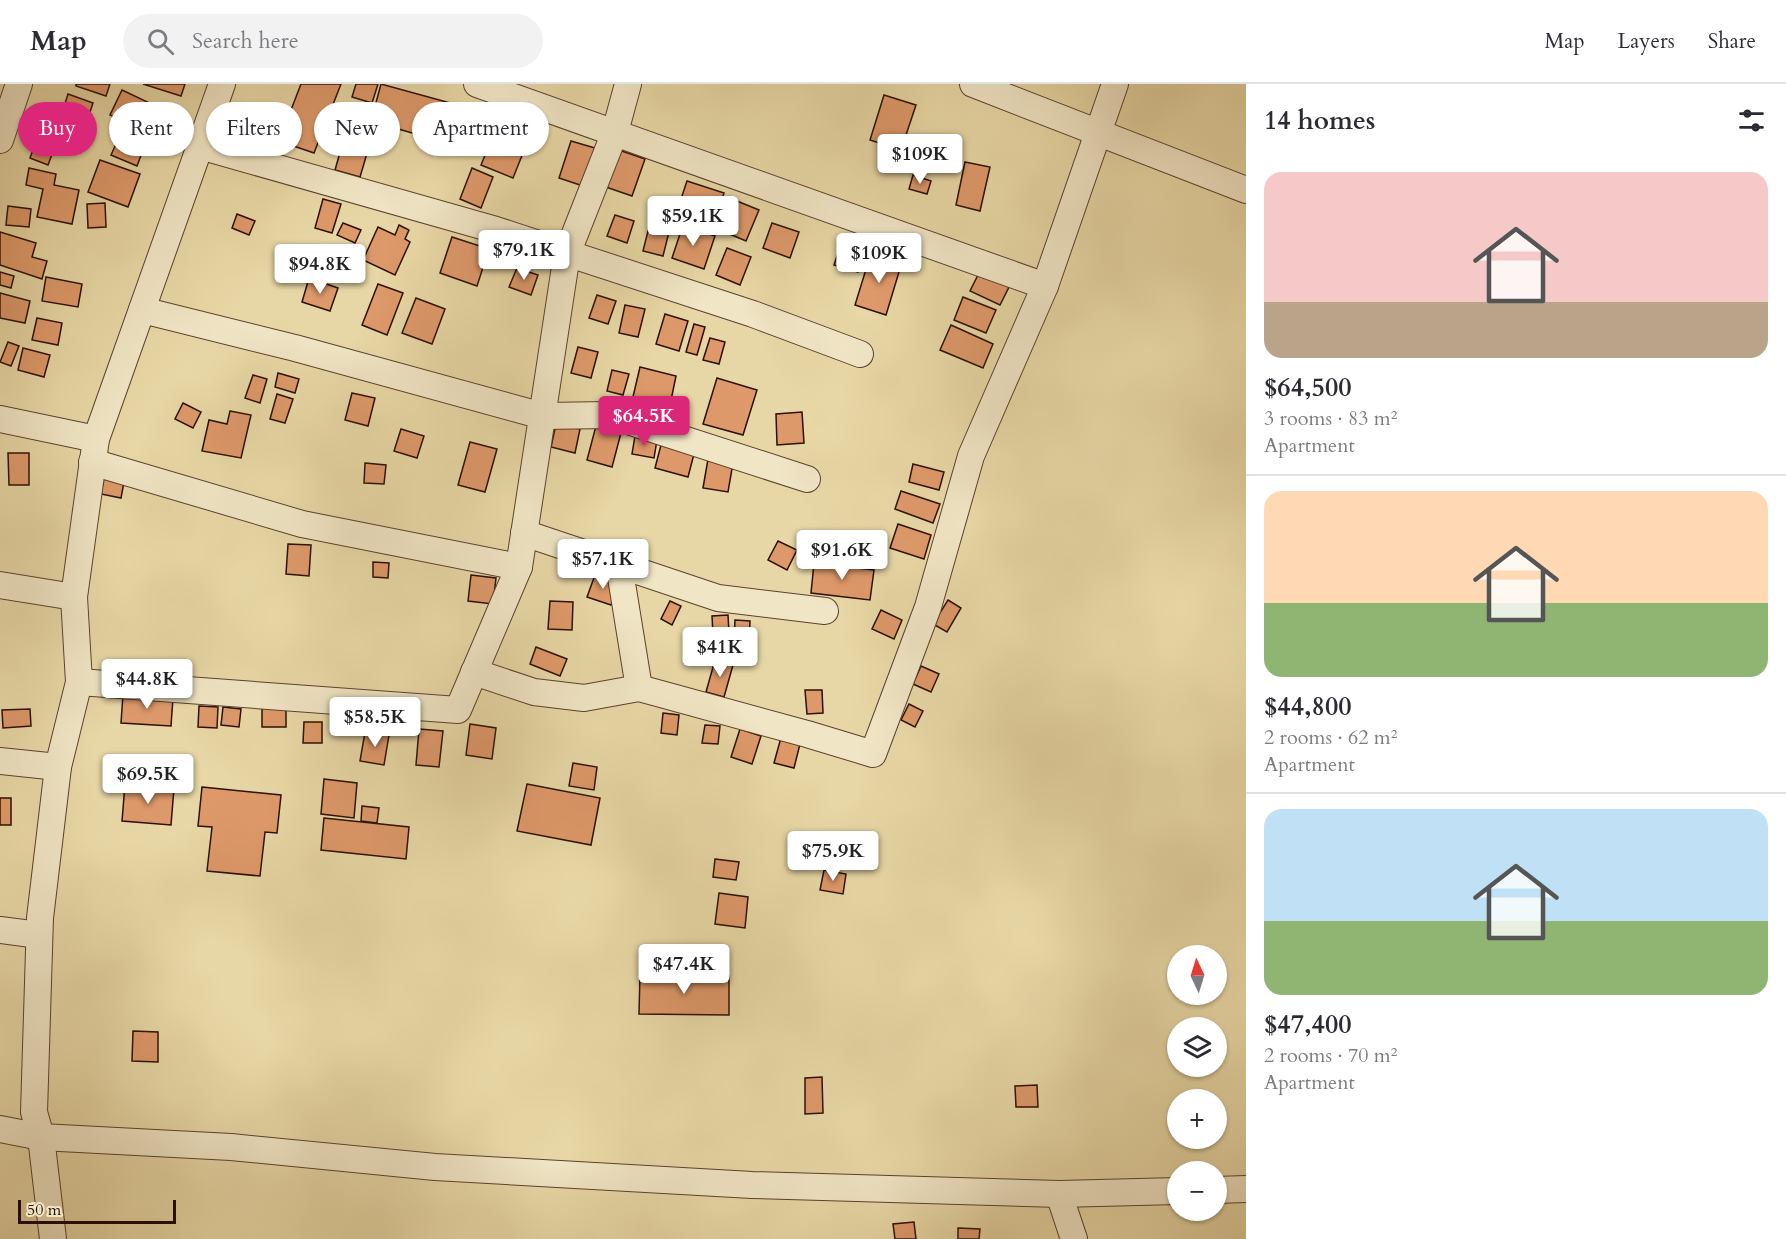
<!DOCTYPE html>
<html lang="en">
<head>
<meta charset="utf-8">
<style>
	body { margin:0; font-family:Cardo,serif; background:#f2f2f3; color:#2b2b33; height:100vh; display:flex; flex-direction:column; font-size:22px; white-space:nowrap }
	* { box-sizing:border-box; margin:0 }
	p { font-size:20px; color:#7c7c81 }
	.icon { flex:none; width:33px; height:33px; fill:none; stroke:currentColor; stroke-width:2; stroke-linecap:round; stroke-linejoin:round }
	.map { position:relative; flex:1; overflow:hidden }
	.panel { display:flex; flex-direction:column; background:#fff; width:540px }
	.panel>* { flex:none }
	.top-card { position:absolute; left:18px; top:18px; width:570px; height:54px; display:flex; gap:12px }
	.needle { width:39px; rotate:356deg }
	.fabs { position:absolute; left:1167px; top:861px; display:grid; gap:12px }
	.fabs a { display:grid; place-items:center; width:60px; height:60px; border-radius:50%; background:#fff; box-shadow:0 2px 4px #0004; font-size:30px }
	.scale { position:absolute; left:18px; bottom:15px; width:158px; box-sizing:border-box; padding-left:6px; border:3px solid #2b1003; border-top:0; font-size:16px; line-height:21px; white-space:nowrap; color:#2b1003; -webkit-text-stroke:4px #f0e5c5; paint-order:stroke }
	.price { position:absolute; translate:-50% -51px; padding:0 14px; border-radius:6px; background:#fff; color:#222; font-size:20px; line-height:39px; filter:drop-shadow(0 2px 3px #0008) }
	.price::after { content:''; position:absolute; left:50%; top:36px; width:18px; height:14px; margin-left:-9px; background:inherit; clip-path:polygon(0 0,100% 0,50% 100%) }
	.price.on { background:#db2777; color:#fff }
	ul { padding:0; list-style:none }
	li { display:grid; align-content:center; gap:12px; height:318px; padding:0 18px }
	li+li { border-top:2px solid #e1e1e2 }
	li span { display:grid; place-items:center; height:186px; border-radius:18px; color:#555 }
	li>.icon { margin-inline-start:auto }
	span .icon { width:108px; height:108px; fill:#fffc; stroke-width:1 }
	li b { font-size:26px }
	h2 { display:flex; justify-content:space-between; align-items:center; height:72px; padding:0 18px; font-size:26px }
	.chip { padding:0 21px; border-radius:27px; background:#fff; box-shadow:0 2px 4px #0004; font-size:21px; line-height:54px }
	.chip.on { background:#db2777; color:#fff }
	header { display:flex; align-items:center; gap:36px; box-sizing:border-box; height:84px; padding:0 30px; background:#fff; border-bottom:2px solid #e1e1e2 }
	header strong { font-size:28px }
	nav { display:flex; gap:33px; margin-inline-start:auto; font-size:21px }
	.search { width:420px; height:54px; background:#f2f2f3; display:flex; align-items:center; gap:15px; box-sizing:border-box; padding:0 21px; border-radius:33px; color:#7c7c81; font-size:22px }
	main { display:flex; flex:1; min-height:0 }
	.map>svg:first-child { display:block }
	.building { fill:#de996a; stroke:#2b1003; stroke-width:1.5 }
	.lines { fill:none; stroke-linecap:round; stroke-linejoin:round }
	.street-casing { stroke:#5a422c; stroke-width:28 }
	.street { stroke:#f0e5c5; stroke-width:26 }
</style>
</head>
<body>
<header>
<strong>Map</strong>
<div class="search"><svg class="icon" aria-label="search" viewBox="0 0 24 24"><circle cx="10" cy="10" r="6"/><path d="M15 15l6 6"/></svg>Search here</div>
<nav><a>Map</a><a>Layers</a><a>Share</a></nav>
</header>
<main>
<div class="map">
<svg width="1246" height="1155" viewBox="0 0 1246 1155">
	<rect width="100%" height="100%" fill="#e8d7a6"/>
	<filter id="stains"><feTurbulence type="fractalNoise" baseFrequency=".00333" numOctaves="4"/><feColorMatrix values="0 0 0 0 .2 0 0 0 0 .09 0 0 0 0 .02 0 0 0 .5 -.17"/></filter>
	<radialGradient id="worn" r=".72"><stop offset=".6" stop-color="#630" stop-opacity="0"/><stop offset="1" stop-color="#630" stop-opacity=".3"/></radialGradient>
	<!-- building -->
	<g class="building">
		<polygon points="76,0 110,0 106,12 76,2"/>
		<polygon points="143,0 185,0 181,12"/>
		<polygon points="301,0 341,0 314,69 279,57"/>
		<polygon points="356,0 378,0 372,19 352,13"/>
		<polygon points="381,0 454,20 443,58 371,37"/>
		<polygon points="122,6 158,23 147,48 110,31"/>
		<polygon points="68,10 93,19 85,43 60,35"/>
		<polygon points="884,11 916,21 901,66 870,56"/>
		<polygon points="347,21 369,28 361,51 339,43"/>
		<polygon points="499,37 531,49 513,94 481,81"/>
		<polygon points="51,41 77,47 73,63 47,57"/>
		<polygon points="120,51 145,61 137,82 111,71"/>
		<polygon points="571,57 595,64 583,102 559,94"/>
		<polygon points="36,58 54,65 48,81 30,74"/>
		<polygon points="343,58 368,66 360,93 335,86"/>
		<polygon points="616,65 645,75 632,112 603,102"/>
		<polygon points="100,76 140,90 128,123 88,108"/>
		<polygon points="965,78 990,83 980,127 956,121"/>
		<polygon points="29,84 56,90 54,101 79,106 72,140 37,133 43,105 26,101"/>
		<polygon points="472,84 493,93 481,124 460,115"/>
		<polygon points="913,91 931,97 927,110 909,105"/>
		<polygon points="687,97 724,109 712,145 675,133"/>
		<polygon points="323,115 341,120 332,149 315,144"/>
		<polygon points="732,115 759,126 746,157 720,146"/>
		<polygon points="105,119 106,143 88,144 87,120"/>
		<polygon points="8,122 31,125 29,143 6,141"/>
		<polygon points="237,130 255,137 249,151 232,144"/>
		<polygon points="615,131 634,137 627,159 607,152"/>
		<polygon points="651,135 671,140 663,172 643,167"/>
		<polygon points="343,139 361,146 355,159 337,151"/>
		<polygon points="772,139 799,148 790,174 763,164"/>
		<polygon points="399,141 409,146 405,155 410,158 395,191 363,176 378,143 395,151"/>
		<polygon points="683,141 715,152 704,185 672,174"/>
		<polygon points="0,148 36,159 32,173 47,177 42,195 0,181"/>
		<polygon points="452,153 489,165 477,202 440,189"/>
		<polygon points="843,154 867,161 858,188 834,181"/>
		<polygon points="727,164 751,173 740,201 716,191"/>
		<polygon points="871,169 902,178 886,231 855,221"/>
		<polygon points="517,184 538,191 531,211 509,203"/>
		<polygon points="0,188 14,192 11,204 0,201"/>
		<polygon points="979,189 1009,203 1000,221 970,207"/>
		<polygon points="46,193 82,200 78,223 42,217"/>
		<polygon points="309,194 338,204 330,227 302,218"/>
		<polygon points="378,200 403,209 387,251 362,241"/>
		<polygon points="0,209 30,217 25,239 0,234"/>
		<polygon points="597,211 616,217 608,240 589,234"/>
		<polygon points="963,213 996,226 986,249 954,236"/>
		<polygon points="416,214 445,225 432,260 402,249"/>
		<polygon points="625,221 645,225 638,253 619,249"/>
		<polygon points="665,230 688,237 679,267 656,260"/>
		<polygon points="37,234 62,239 58,261 32,256"/>
		<polygon points="694,240 705,243 697,271 686,268"/>
		<polygon points="951,241 993,260 983,284 940,266"/>
		<polygon points="710,254 725,258 719,280 703,276"/>
		<polygon points="8,258 19,262 11,282 0,278"/>
		<polygon points="578,263 598,268 591,294 571,289"/>
		<polygon points="23,264 50,271 44,293 18,286"/>
		<polygon points="640,283 676,292 669,326 632,317"/>
		<polygon points="612,286 629,290 623,311 607,307"/>
		<polygon points="278,289 299,295 295,309 275,303"/>
		<polygon points="253,291 267,295 260,319 245,314"/>
		<polygon points="717,294 757,306 743,351 703,340"/>
		<polygon points="352,309 375,314 368,342 345,336"/>
		<polygon points="277,310 293,315 285,339 270,335"/>
		<polygon points="183,319 201,328 193,344 175,335"/>
		<polygon points="230,327 251,331 241,374 202,367 209,336 227,340"/>
		<polygon points="802,328 804,359 777,361 776,330"/>
		<polygon points="556,340 580,345 575,369 551,363"/>
		<polygon points="596,342 621,349 612,383 587,376"/>
		<polygon points="401,345 424,352 417,374 394,367"/>
		<polygon points="635,352 657,356 654,374 632,370"/>
		<polygon points="470,358 497,365 485,408 458,401"/>
		<polygon points="661,361 694,370 688,393 655,384"/>
		<polygon points="8,369 29,369 29,401 9,401"/>
		<polygon points="708,375 733,379 728,408 703,404"/>
		<polygon points="365,379 386,381 384,400 364,399"/>
		<polygon points="913,380 944,388 939,406 909,398"/>
		<polygon points="104,394 124,398 121,414 101,410"/>
		<polygon points="901,407 940,420 933,439 895,425"/>
		<polygon points="898,440 931,451 924,475 890,464"/>
		<polygon points="778,457 797,466 787,486 768,476"/>
		<polygon points="288,460 311,461 309,492 286,490"/>
		<polygon points="373,478 389,479 388,494 373,493"/>
		<polygon points="814,479 874,486 870,516 811,509"/>
		<polygon points="471,491 496,494 493,520 468,517"/>
		<polygon points="595,491 619,499 611,521 587,513"/>
		<polygon points="948,516 961,524 947,548 933,540"/>
		<polygon points="550,517 573,518 572,546 548,545"/>
		<polygon points="670,517 681,522 672,541 661,535"/>
		<polygon points="881,526 902,536 894,555 872,545"/>
		<polygon points="728,531 729,549 713,550 712,532"/>
		<polygon points="735,536 750,537 749,558 734,557"/>
		<polygon points="536,563 567,575 560,592 530,580"/>
		<polygon points="715,576 733,581 724,613 706,608"/>
		<polygon points="921,582 939,590 931,608 913,600"/>
		<polygon points="805,606 822,606 823,629 807,630"/>
		<polygon points="123,610 173,614 171,642 121,639"/>
		<rect x="262" y="619" width="24" height="24"/>
		<polygon points="909,620 923,627 915,643 901,636"/>
		<polygon points="199,622 218,623 217,644 198,643"/>
		<polygon points="223,623 241,625 239,643 221,641"/>
		<polygon points="30,625 31,642 3,644 2,626"/>
		<polygon points="365,627 386,629 384,645 363,642"/>
		<polygon points="663,629 679,631 677,651 661,649"/>
		<polygon points="304,638 322,638 322,659 303,659"/>
		<polygon points="470,640 496,644 492,675 466,671"/>
		<polygon points="705,641 720,642 718,660 702,659"/>
		<polygon points="419,645 443,647 439,683 416,681"/>
		<polygon points="740,645 761,652 752,680 731,673"/>
		<polygon points="365,648 389,651 384,681 360,677"/>
		<polygon points="782,650 801,656 794,684 774,679"/>
		<polygon points="573,679 597,683 594,706 569,702"/>
		<polygon points="324,695 357,699 354,734 321,730"/>
		<polygon points="125,700 174,704 171,741 122,737"/>
		<polygon points="527,700 600,714 591,761 517,747"/>
		<polygon points="202,703 281,711 277,749 265,748 260,792 207,787 212,743 198,742"/>
		<rect x="0" y="714" width="11" height="27"/>
		<polygon points="362,722 379,724 377,739 361,737"/>
		<polygon points="324,734 409,743 406,775 321,766"/>
		<polygon points="715,775 739,778 736,796 713,793"/>
		<polygon points="824,786 846,790 843,810 820,806"/>
		<polygon points="719,809 748,813 745,844 715,840"/>
		<polygon points="640,890 729,892 729,931 639,930"/>
		<polygon points="133,947 158,948 158,978 132,977"/>
		<polygon points="822,993 823,1029 805,1030 805,994"/>
		<polygon points="1037,1001 1038,1023 1016,1023 1015,1002"/>
		<polygon points="914,1138 916,1155 895,1155 893,1140"/>
		<polygon points="958,1144 980,1145 979,1155 958,1155"/>
	</g>
	<g class="lines">
		<!-- street casing -->
		<g class="street-casing">
			<g id="street">
				<polyline points="477,0 1045,202"/>
				<polyline points="973,0 1246,106"/>
				<polyline points="0,56 19,0"/>
				<polyline points="200,62 496,146 753,230 860,270"/>
				<polyline points="142,226 295,264 543,332 609,331 807,395"/>
				<polyline points="0,335 96,355"/>
				<polyline points="92,378 302,440 519,483"/>
				<polyline points="524,449 718,514 825,527"/>
				<polyline points="619,481 639,604"/>
				<polyline points="0,501 74,513"/>
				<polyline points="474,588 534,608 584,614 639,604 807,650 873,670 928,523 971,372 1045,202 1115,0"/>
				<polyline points="79,598 458,626 519,483 567,170 615,48 628,0"/>
				<polyline points="0,677 58,683"/>
				<polyline points="0,846 39,851"/>
				<polyline points="0,1045 41,1053 231,1063 435,1083 752,1101 1059,1110 1178,1107"/>
				<polyline points="1216,1106 1246,1105"/>
				<polyline points="1059,1110 1074,1155"/>
				<polyline points="53,1155 41,1053 34,1028 40,834 58,683 79,598 74,513 96,355 222,0"/>
			</g>
		</g>
		<!-- street -->
		<use href="#street" class="street"/>
	</g>
	<rect width="100%" height="100%" filter="url(#stains)"/>
	<rect width="100%" height="100%" fill="url(#worn)"/>
</svg>
<div class="fabs">
<a><svg class="needle" viewBox="-14 -14 28 28"><path d="M0-13l5 13h-10z" fill="#e53935"/><path d="M0 13l5-13h-10z" fill="#7c7c81"/></svg></a>
<a><svg class="icon" aria-label="layers" viewBox="0 0 24 24"><path d="M12 4l9 5-9 5-9-5zM3 14l9 5 9-5"/></svg></a>
<a>+</a>
<a>−</a>
</div>
<div class="scale">50 m</div>
<b class="price" style="left:920px;top:101px">$109K</b>
<b class="price" style="left:693px;top:163px">$59.1K</b>
<b class="price" style="left:524px;top:197px">$79.1K</b>
<b class="price" style="left:879px;top:200px">$109K</b>
<b class="price" style="left:320px;top:211px">$94.8K</b>
<b class="price on" style="left:644px;top:363px">$64.5K</b>
<b class="price" style="left:842px;top:497px">$91.6K</b>
<b class="price" style="left:603px;top:506px">$57.1K</b>
<b class="price" style="left:720px;top:594px">$41K</b>
<b class="price" style="left:147px;top:626px">$44.8K</b>
<b class="price" style="left:375px;top:664px">$58.5K</b>
<b class="price" style="left:148px;top:721px">$69.5K</b>
<b class="price" style="left:833px;top:798px">$75.9K</b>
<b class="price" style="left:684px;top:911px">$47.4K</b>
<div class="top-card">
<a class="chip on">Buy</a>
<a class="chip">Rent</a>
<a class="chip">Filters</a>
<a class="chip">New</a>
<a class="chip">Apartment</a>
</div>
</div>
<section class="panel">
<h2>14 homes<svg class="icon" aria-label="filters" viewBox="0 0 24 24"><path d="M4 7h16M4 17h16"/><circle cx="9" cy="7" r="2"/><circle cx="15" cy="17" r="2"/></svg></h2>
<ul>
<li><span style="background:linear-gradient(#f6c9c9 70%,#b9a48a 0)"><svg class="icon" aria-label="home" viewBox="0 0 24 24"><path d="M3 11l9-7 9 7M6 9v11h12V9"/></svg></span><div><b>$64,500</b><p>3 rooms · 83 m²</p><p>Apartment</p></div></li>
<li><span style="background:linear-gradient(#ffd9b3 60%,#8fb573 0)"><svg class="icon" aria-label="home" viewBox="0 0 24 24"><path d="M3 11l9-7 9 7M6 9v11h12V9"/></svg></span><div><b>$44,800</b><p>2 rooms · 62 m²</p><p>Apartment</p></div></li>
<li><span style="background:linear-gradient(#bfe0f5 60%,#8fb573 0)"><svg class="icon" aria-label="home" viewBox="0 0 24 24"><path d="M3 11l9-7 9 7M6 9v11h12V9"/></svg></span><div><b>$47,400</b><p>2 rooms · 70 m²</p><p>Apartment</p></div></li>
</ul>
</section>
</main>
</body>
</html>
